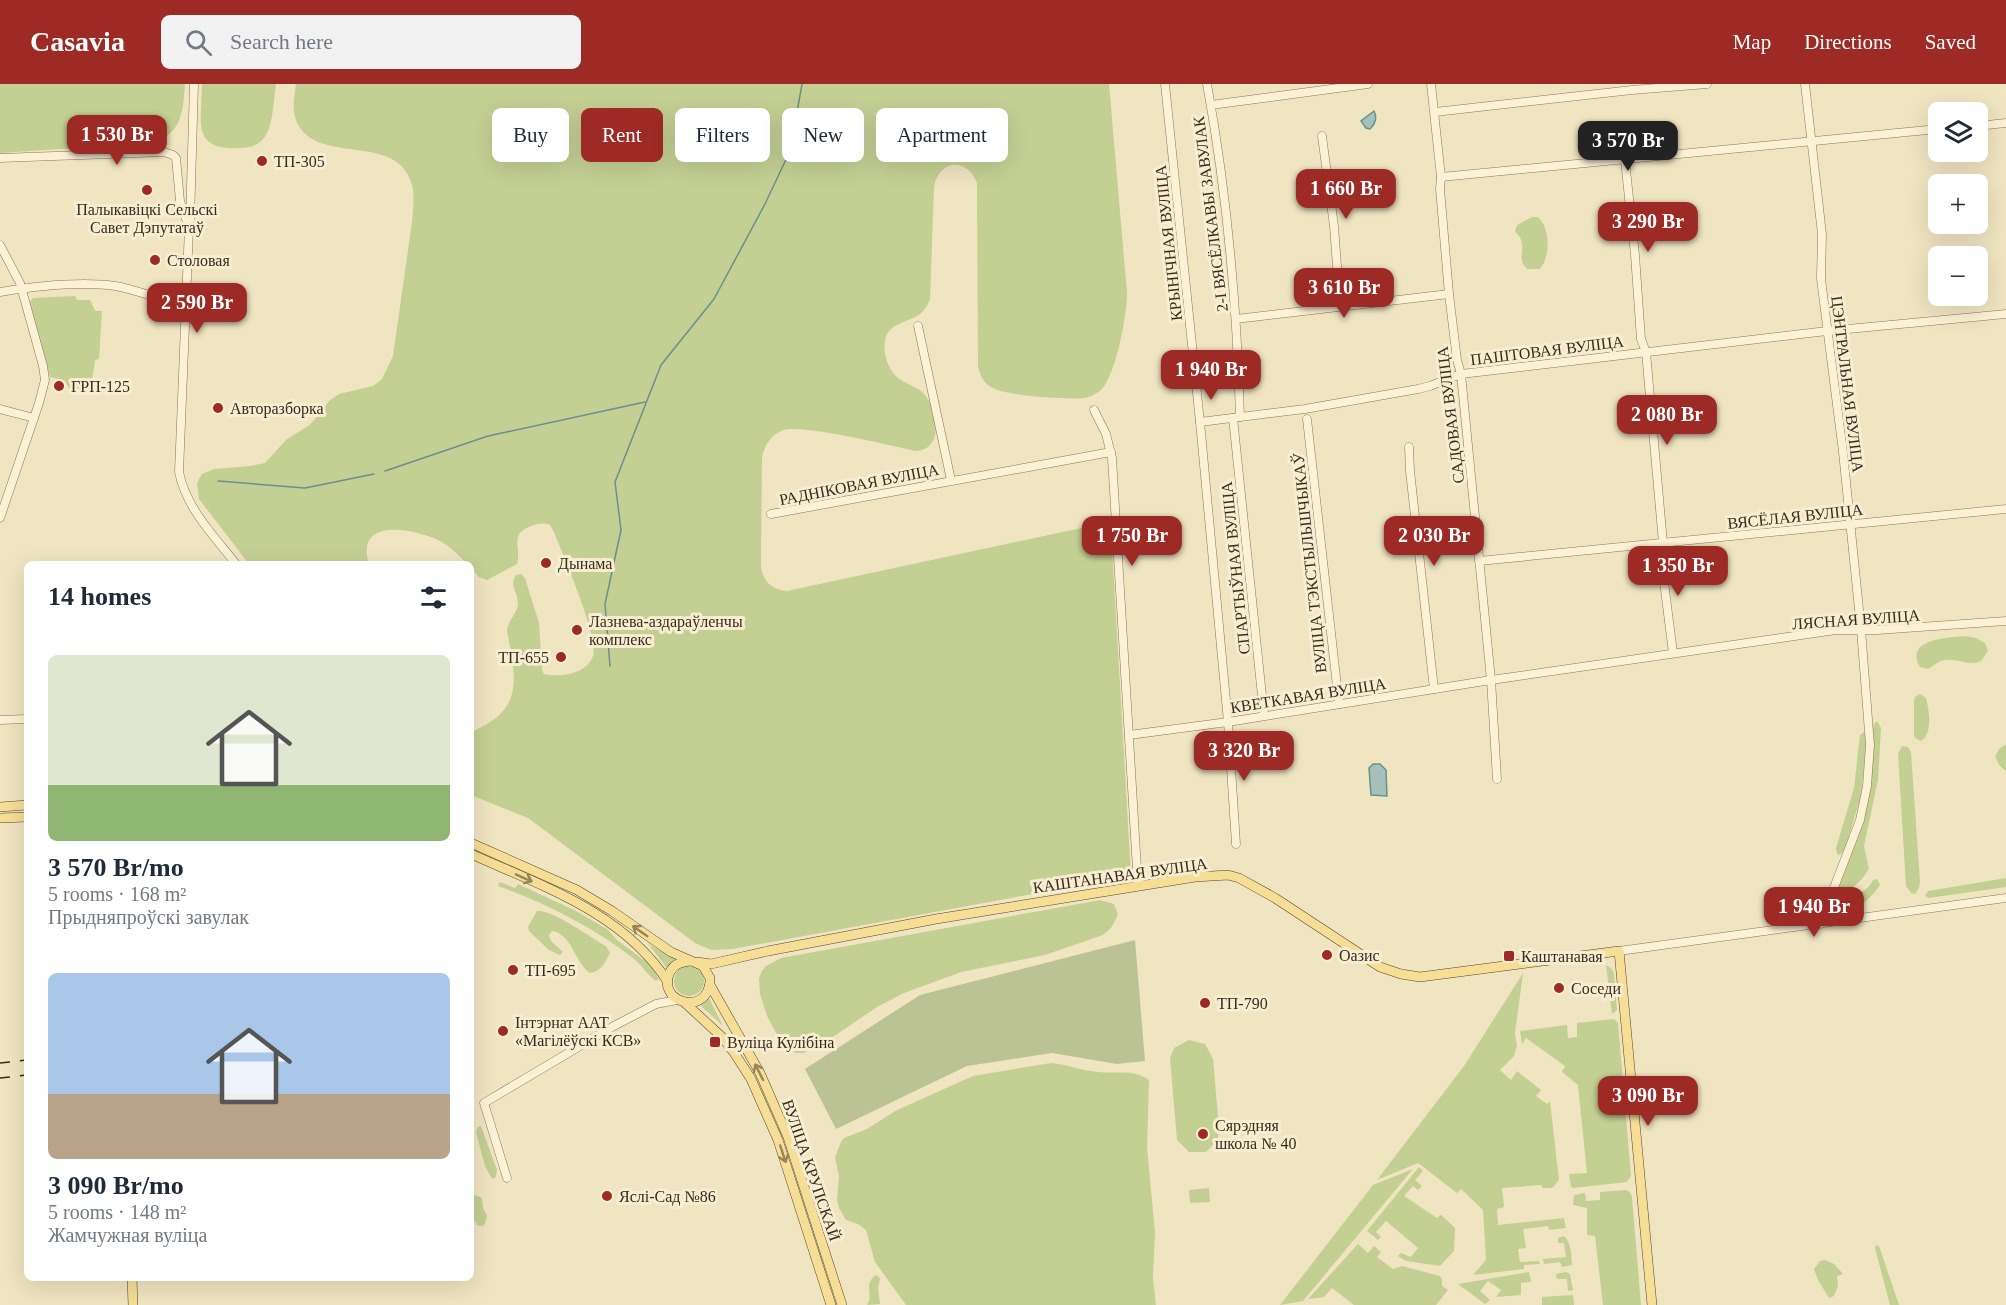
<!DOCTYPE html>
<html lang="en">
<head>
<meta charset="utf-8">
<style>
	body { margin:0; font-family:Georgia,serif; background:#f2f2f3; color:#1f2937; height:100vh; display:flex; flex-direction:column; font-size:22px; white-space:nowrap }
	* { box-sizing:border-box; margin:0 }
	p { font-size:20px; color:#747a83 }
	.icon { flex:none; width:33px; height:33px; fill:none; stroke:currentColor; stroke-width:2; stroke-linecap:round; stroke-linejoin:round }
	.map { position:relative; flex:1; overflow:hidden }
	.panel { position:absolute; left:24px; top:477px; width:450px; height:720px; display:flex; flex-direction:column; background:#fff; border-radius:9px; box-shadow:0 6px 24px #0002 }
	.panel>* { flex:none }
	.hud { position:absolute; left:492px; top:24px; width:570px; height:54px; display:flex; gap:12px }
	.tools { position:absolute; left:1928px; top:18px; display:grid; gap:12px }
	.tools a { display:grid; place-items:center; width:60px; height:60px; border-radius:9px; background:#fff; box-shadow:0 6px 24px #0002; font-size:30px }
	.price { position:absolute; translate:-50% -51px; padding:0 14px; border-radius:12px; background:#9d2a24; color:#fff; font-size:20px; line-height:39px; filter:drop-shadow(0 2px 3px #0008) }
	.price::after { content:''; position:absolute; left:50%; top:36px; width:18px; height:14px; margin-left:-9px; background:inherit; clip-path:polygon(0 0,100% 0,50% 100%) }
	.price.on { background:#222; color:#fff }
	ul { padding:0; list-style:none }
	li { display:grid; align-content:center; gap:12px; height:318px; padding:0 24px }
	li span { display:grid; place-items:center; height:186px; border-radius:9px; color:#555 }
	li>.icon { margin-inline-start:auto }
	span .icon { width:108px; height:108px; fill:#fffc; stroke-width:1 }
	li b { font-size:26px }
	h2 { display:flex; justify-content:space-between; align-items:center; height:72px; padding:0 24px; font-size:26px }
	.chip { padding:0 21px; border-radius:9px; background:#fff; box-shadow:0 6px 24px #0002; font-size:21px; line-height:54px }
	.chip.on { background:#9d2a24; color:#fff }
	header { display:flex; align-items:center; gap:36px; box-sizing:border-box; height:84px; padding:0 30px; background:#9d2a24; color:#fff }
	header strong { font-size:28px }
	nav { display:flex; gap:33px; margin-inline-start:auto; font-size:21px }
	.search { width:420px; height:54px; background:#f2f2f3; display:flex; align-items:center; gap:15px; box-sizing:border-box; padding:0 21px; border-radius:9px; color:#747a83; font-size:22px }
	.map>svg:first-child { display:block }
	.green { fill:#c4cf94 }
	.cemetery { fill:#bbc394 }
	.water { fill:#a4c2bb; stroke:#6a918a; stroke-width:1.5 }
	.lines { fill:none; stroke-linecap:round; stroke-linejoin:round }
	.stream { stroke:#6a918a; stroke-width:1.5 }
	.minor-casing { stroke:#8b7657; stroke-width:9 }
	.major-casing { stroke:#58432c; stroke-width:10 }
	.minor { stroke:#fbf1d4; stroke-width:8 }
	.major { stroke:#f6de96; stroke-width:9 }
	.rail { stroke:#392c1c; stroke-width:1.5; stroke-dasharray:10 10; stroke-linecap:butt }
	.oneway { stroke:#988559 }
	.poi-dot { fill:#9d2a24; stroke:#f7eed1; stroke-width:2 }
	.labels { text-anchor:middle; stroke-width:6; stroke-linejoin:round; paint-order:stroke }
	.poi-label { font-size:16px; fill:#392c1c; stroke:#f7eed1; text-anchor:start }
	.street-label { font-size:16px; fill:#392c1c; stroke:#f7eed1 }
</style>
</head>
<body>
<header>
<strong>Casavia</strong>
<div class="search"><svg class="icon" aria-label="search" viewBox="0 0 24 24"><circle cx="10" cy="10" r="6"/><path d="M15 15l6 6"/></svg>Search here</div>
<nav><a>Map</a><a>Directions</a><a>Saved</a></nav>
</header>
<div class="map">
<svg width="2006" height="1221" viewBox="0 0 2006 1221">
	<rect width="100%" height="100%" fill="#f0e5c1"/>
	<!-- green -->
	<g class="green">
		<path d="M0,0H185C183,27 182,51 151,59L0,69Z"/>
		<path d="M202,0H276C274,14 273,43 264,54C258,62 249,64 239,64C190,67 202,36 202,0Z"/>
		<path d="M296,0H1109L1127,209C1127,231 1116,291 1101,306C1096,310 1090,313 1084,314C1068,316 1007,312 993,304C984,300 980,292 978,282L977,99C967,73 939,75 934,103L930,215C928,221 925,226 920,230C908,239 887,239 885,257C883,268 887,282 895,291C902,299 914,301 922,308C938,322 945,366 916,367C892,362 803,340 784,346C771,350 765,361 762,373L761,480C762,496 770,506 787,507L1086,443C1098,445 1108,451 1112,463L1131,792L733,865L711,866L695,859L528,734L471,711V648C525,626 516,595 507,547C508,536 517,530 518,520C518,509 509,501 516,491L521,490L525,494L539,539L542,586L544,590C559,594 587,590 593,572C599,552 563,472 554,448L550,441C543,438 538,440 531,442C508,451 522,463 517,480L487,496L479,493L471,484V480H467C459,472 452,464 442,458C418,445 354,431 369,480H249L199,415L197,400L199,395L202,390L214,385L251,382L265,379L287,355L310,341L330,316L339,310L373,302L382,295L393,272L412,138C413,126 415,113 412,101C398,45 310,85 295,33C292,22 295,10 296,0Z"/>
		<path d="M1532,133H1538C1550,144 1551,172 1540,185H1527C1517,175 1525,167 1521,156C1520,152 1517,150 1515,147L1517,141Z"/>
		<polygon points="75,212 77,216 90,216 95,227 102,227 99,275 95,276 91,304 70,305 64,296 50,293 29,219 33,214"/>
		<path d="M1965,552L1976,554L1985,559L1988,567L1981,577C1968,583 1955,572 1941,577C1936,579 1932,583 1928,585L1920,583C1904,554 1949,554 1965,552Z"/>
		<path d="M1920,610L1926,614C1929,626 1933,650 1921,657L1915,654L1914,650V617L1915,613Z"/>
		<path d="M1877,637L1881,644L1878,696L1864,762L1869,785L1862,795L1841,814L1837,810L1838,804C1862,744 1875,707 1873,641Z"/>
		<polygon points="1864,648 1867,654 1861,711 1845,766 1839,771 1837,770 1836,764 1854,704 1860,651"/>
		<polygon points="2006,660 2006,687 2000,682 1995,673 1999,665"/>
		<polygon points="1902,662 1908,663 1911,668 1920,797 1919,804 1915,810 1911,809 1906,802 1898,670"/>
		<polygon points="2006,794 2006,803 1929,814 1925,812 1928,807"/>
		<path d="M1877,795L1880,801C1874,811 1861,823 1850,826L1846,824C1849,810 1868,809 1873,796Z"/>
		<path d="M500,798L515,804L518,800L576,827L607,845L617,856L649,880L659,895L656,897C647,891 642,881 633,874C593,843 546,819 498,802Z"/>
		<polygon points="1100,816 1114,820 1118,831 1111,844 1103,851 1045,871 961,888 904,909 877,923 821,961 803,969 796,969 783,962 767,932 760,910 759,894 762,887 766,882 781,874"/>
		<path d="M537,827C552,825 591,854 606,862L610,869C605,879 601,887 590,889C575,879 572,850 552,847L549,851L551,857L563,868L560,871L549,866L529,847L528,843Z"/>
		<polygon points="648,860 676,875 667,884"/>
		<polygon points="1606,881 1612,885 1614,890 1617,926 1612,930"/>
		<circle cx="689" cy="897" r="15"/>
		<polygon points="1523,889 1515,949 1517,962 1514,972 1500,986 1511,996 1517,987 1541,1006 1536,1012 1547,1020 1550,1017 1559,1096 1552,1104 1543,1104 1541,1101 1502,1104 1504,1123 1497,1125 1498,1141 1564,1134 1566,1144 1549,1146 1548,1142 1523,1145 1526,1164 1518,1165 1520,1178 1539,1177 1540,1180 1524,1181 1524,1185 1473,1191 1486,1176 1483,1126 1461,1105 1457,1109 1418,1079 1377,1096 1464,982"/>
		<polygon points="709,914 723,942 701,922"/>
		<polygon points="1614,935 1618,939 1631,1092 1627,1098 1573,1104 1571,1103 1569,1090 1587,1089 1578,1001 1562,988 1565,982 1526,954 1522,960 1520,947 1567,941 1568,954 1577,953 1577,939"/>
		<polygon points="1189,956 1205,960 1213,975 1219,1045 1218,1056 1206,1068 1189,1068 1177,1056 1170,974 1174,964"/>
		<path d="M1051,979C1067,980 1082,987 1098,988C1116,990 1134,985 1149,996L1147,1064L1155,1148L1153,1194L1156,1221H906L875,1178L866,1146L858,1140L846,1136L839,1124L837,1116L839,1093L835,1073L841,1058L844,1054L867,1045L897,1026L973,992Z"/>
		<polygon points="481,1042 497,1086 496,1093 492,1095 485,1082 476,1048 478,1043"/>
		<polygon points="1419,1083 1423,1087 1415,1096 1422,1102 1418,1106 1413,1102 1404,1112 1437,1134 1441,1131 1455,1144 1454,1167 1440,1182 1406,1177 1398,1172 1401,1169 1411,1173 1418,1164 1386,1137 1376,1148 1381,1153 1378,1156 1367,1147"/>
		<polygon points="1413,1085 1303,1217 1280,1221 1373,1101"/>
		<polygon points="1209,1104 1210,1118 1190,1119 1189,1106"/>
		<polygon points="1626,1106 1630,1108 1632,1113 1641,1221 1603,1221 1595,1152 1587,1151 1587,1124 1573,1121 1574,1111 1585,1109 1586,1117 1600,1116 1600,1108"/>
		<polygon points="472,1110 482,1114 483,1124 487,1132 485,1140 482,1142 477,1141 471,1131"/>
		<path d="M1564,1152C1572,1159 1571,1172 1572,1181L1562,1183L1560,1178L1544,1180L1543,1175L1566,1173L1564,1159H1558V1154Z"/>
		<polygon points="1358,1160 1368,1169 1374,1162 1381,1168 1377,1173 1393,1185 1402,1182 1440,1192 1442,1195 1442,1202 1448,1206 1436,1221 1354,1221 1332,1204 1324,1213 1308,1215"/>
		<polygon points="1876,1161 1879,1162 1899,1221 1890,1221 1875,1164"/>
		<polygon points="1825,1176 1834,1180 1843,1190 1837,1192 1838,1202 1834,1212 1829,1214 1818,1196 1814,1185 1820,1177"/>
		<polygon points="1529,1188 1531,1198 1521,1199 1521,1211 1496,1213 1501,1206 1488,1197 1480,1207 1490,1216 1485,1220 1458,1200"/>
		<polygon points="1566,1188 1570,1190 1573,1206 1568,1207 1567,1195 1557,1195 1556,1190"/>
		<path d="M876,1191L880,1194L878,1205L880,1220L867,1221C874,1211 863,1199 876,1191Z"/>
		<polygon points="1573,1211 1574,1221 1542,1221 1542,1213"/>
	</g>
	<!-- cemetery -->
	<polygon class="cemetery" points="1135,856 1145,977 1117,980 1052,969 967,982 836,1045 805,985 920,911"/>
	<!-- water -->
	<g class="water">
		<path d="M1374,27C1378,34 1375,40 1370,45L1366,44L1361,37Z"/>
		<polygon points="1373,680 1380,680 1386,686 1387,712 1371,711 1369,684"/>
	</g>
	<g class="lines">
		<!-- stream -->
		<g class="stream">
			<polyline points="385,387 488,352 645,318"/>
			<polyline points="218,397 305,404 374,390"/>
			<polyline points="610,582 605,520 621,446 615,398 661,281 714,215 765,120 790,67 802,0"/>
		</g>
		<!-- minor casing -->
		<g class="minor-casing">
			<g id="minor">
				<polyline points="1165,0 1200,338 1228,638 1236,760"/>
				<path d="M1207,0C1227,109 1237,222 1240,333"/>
				<polyline points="1431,0 1441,93 1440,105 1449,210 1457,276 1461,290 1491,596 1497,695"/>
				<polyline points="1805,0 1822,150 1821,195 1843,368 1861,545 1870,661 1867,702 1860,736 1820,840"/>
				<polyline points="1211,21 1368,0"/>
				<polyline points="1435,28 1632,6 1707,0"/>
				<polyline points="1977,42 2006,39"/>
				<polyline points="1322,52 1334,142 1340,222"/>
				<path d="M0,74L164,68L173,71L176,74L180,117L189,144L179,388C186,424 214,452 236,480"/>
				<polyline points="1625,76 1635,171 1641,255 1646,268 1663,459 1664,498 1673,569"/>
				<polyline points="1441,93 1938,45"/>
				<polyline points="190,136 194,0"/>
				<polyline points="0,161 20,199 43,282 45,296 39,319 0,434"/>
				<path d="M0,208C37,202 78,197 115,202C139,206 162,217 186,221"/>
				<polyline points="1236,235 1449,210"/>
				<polyline points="918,242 951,396"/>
				<polyline points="0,325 34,334"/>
				<polyline points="1094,326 1106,350 1112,374 1138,802"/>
				<polyline points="1233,334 1264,631"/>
				<polyline points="1307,335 1339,620"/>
				<polyline points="1200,338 1305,325 1418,305 1430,302 1461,290 1827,247 2006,230"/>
				<polyline points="1409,363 1410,387 1434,605"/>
				<polyline points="771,430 1111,368"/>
				<polyline points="1479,477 2006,425"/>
				<polyline points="0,636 27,635"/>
				<polyline points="1129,651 1228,638 1491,596 1836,546 1877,546 2006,537"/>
				<polyline points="1619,867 2006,814"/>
				<polyline points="507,1094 484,1019 612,943 656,920 677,916"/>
			</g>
		</g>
		<!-- major casing -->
		<g class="major-casing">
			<g id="major">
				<polyline points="0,723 27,721"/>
				<polyline points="0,734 27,733"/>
				<polyline points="471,759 577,806 612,827 671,868 703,882 710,894"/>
				<path d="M471,770C542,802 624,829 668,898"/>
				<path d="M690,877C681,878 674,880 670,888C655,917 706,934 710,898"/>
				<polyline points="697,878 711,880 768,867 936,835 1195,793 1228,791 1239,794 1275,814 1380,883 1401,890 1420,893 1619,867 1652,1221"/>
				<polyline points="710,901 760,989 788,1053 842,1221"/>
				<polyline points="684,918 722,953 735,970 751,995 778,1056 831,1221"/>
				<polyline points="132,1194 133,1221"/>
			</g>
		</g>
		<!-- minor -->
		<use href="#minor" class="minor"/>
		<!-- major -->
		<use href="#major" class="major"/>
		<!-- rail -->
		<g class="rail">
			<polyline points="0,979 27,976"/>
			<polyline points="0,994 27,991"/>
		</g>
	</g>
	<!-- one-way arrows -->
	<defs><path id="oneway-shaft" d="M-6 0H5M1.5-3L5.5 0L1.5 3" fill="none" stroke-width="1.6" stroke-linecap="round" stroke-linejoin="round" transform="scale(1.5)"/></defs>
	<g class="oneway">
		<use href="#oneway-shaft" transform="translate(524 794) rotate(24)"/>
		<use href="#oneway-shaft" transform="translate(640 847) rotate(-145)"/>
		<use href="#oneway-shaft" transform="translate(759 988) rotate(-117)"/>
		<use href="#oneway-shaft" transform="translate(783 1070) rotate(72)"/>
	</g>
	<!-- markers -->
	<g class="poi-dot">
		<circle cx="262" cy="77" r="6"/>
		<circle cx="147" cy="106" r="6"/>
		<circle cx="155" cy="176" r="6"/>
		<circle cx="59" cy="302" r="6"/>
		<circle cx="218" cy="324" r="6"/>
		<circle cx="546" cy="479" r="6"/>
		<circle cx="577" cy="546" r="6"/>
		<circle cx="561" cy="573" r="6"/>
		<circle cx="1327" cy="871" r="6"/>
		<rect x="1503" y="866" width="12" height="12" rx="3"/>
		<circle cx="513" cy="886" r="6"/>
		<circle cx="1559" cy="904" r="6"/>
		<circle cx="1205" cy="919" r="6"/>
		<circle cx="503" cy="947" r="6"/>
		<rect x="709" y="952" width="12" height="12" rx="3"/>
		<circle cx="1203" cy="1050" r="6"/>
		<circle cx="607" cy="1112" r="6"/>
	</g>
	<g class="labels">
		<!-- poi labels -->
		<g class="poi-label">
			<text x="274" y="83">ТП-305</text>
			<text x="147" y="131" text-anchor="middle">Палыкавіцкі Сельскі<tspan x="147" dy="18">Савет Дэпутатаў</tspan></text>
			<text x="167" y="182">Столовая</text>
			<text x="71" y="308">ГРП-125</text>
			<text x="230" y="330">Авторазборка</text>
			<text x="558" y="485">Дынама</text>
			<text x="589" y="543">Лазнева-аздараўленчы<tspan x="589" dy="18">комплекс</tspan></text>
			<text x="549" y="579" text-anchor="end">ТП-655</text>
			<text x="1339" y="877">Оазис</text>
			<text x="1521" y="878">Каштанавая</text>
			<text x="525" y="892">ТП-695</text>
			<text x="1571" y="910">Соседи</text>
			<text x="1217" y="925">ТП-790</text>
			<text x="515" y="944">Інтэрнат ААТ<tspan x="515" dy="18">«Магілёўскі КСВ»</tspan></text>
			<text x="727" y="964">Вуліца Кулібіна</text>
			<text x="1215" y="1047">Сярэдняя<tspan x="1215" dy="18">школа № 40</tspan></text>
			<text x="619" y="1118">Яслі-Сад №86</text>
		</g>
		<!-- street labels -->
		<g class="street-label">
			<text transform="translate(1210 130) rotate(-97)" y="6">2-І ВЯСЁЛКАВЫ ЗАВУЛАК</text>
			<text transform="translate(1168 159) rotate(-96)" y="6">КРЫНІЧНАЯ ВУЛІЦА</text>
			<text transform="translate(1547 266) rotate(-7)" y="6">ПАШТОВАЯ ВУЛІЦА</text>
			<text transform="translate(1848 300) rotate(83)" y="6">ЦЭНТРАЛЬНАЯ ВУЛІЦА</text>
			<text transform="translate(1450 331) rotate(-97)" y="6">САДОВАЯ ВУЛІЦА</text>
			<text transform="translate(859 400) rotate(-11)" y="6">РАДНІКОВАЯ ВУЛІЦА</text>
			<text transform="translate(1795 432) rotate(-6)" y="6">ВЯСЁЛАЯ ВУЛІЦА</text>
			<text transform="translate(1309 479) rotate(-96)" y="6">ВУЛІЦА ТЭКСТЫЛЬШЧЫКАЎ</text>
			<text transform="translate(1235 484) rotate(-96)" y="6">СПАРТЫЎНАЯ ВУЛІЦА</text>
			<text transform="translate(1856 535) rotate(-4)" y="6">ЛЯСНАЯ ВУЛІЦА</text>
			<text transform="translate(1308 611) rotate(-9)" y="6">КВЕТКАВАЯ ВУЛІЦА</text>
			<text transform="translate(1120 791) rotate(-8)" y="6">КАШТАНАВАЯ ВУЛІЦА</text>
			<text transform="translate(812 1086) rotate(71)" y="6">ВУЛІЦА КРУПСКАЙ</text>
		</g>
	</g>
</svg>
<div class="tools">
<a><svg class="icon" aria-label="layers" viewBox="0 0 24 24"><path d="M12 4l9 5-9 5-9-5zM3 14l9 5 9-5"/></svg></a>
<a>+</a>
<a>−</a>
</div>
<b class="price" style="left:117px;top:82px">1 530 Br</b>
<b class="price on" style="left:1628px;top:88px">3 570 Br</b>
<b class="price" style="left:1346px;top:136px">1 660 Br</b>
<b class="price" style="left:1648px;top:169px">3 290 Br</b>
<b class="price" style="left:1344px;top:235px">3 610 Br</b>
<b class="price" style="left:197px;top:250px">2 590 Br</b>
<b class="price" style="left:1211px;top:317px">1 940 Br</b>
<b class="price" style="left:1667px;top:362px">2 080 Br</b>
<b class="price" style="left:1132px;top:483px">1 750 Br</b>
<b class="price" style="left:1434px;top:483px">2 030 Br</b>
<b class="price" style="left:1678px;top:513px">1 350 Br</b>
<b class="price" style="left:1244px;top:698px">3 320 Br</b>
<b class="price" style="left:1814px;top:854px">1 940 Br</b>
<b class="price" style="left:1648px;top:1043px">3 090 Br</b>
<div class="hud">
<a class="chip">Buy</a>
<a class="chip on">Rent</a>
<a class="chip">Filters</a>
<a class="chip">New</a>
<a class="chip">Apartment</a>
</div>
<section class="panel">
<h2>14 homes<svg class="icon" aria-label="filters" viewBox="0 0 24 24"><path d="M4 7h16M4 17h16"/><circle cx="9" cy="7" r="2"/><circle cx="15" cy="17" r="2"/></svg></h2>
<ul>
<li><span style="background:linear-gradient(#dfe7d0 70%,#8fb573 0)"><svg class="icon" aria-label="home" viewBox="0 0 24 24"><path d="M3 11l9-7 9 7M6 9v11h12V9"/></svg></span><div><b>3 570 Br/mo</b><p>5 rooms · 168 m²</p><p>Прыдняпроўскі завулак</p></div></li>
<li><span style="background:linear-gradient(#a9c7e8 65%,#b9a48a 0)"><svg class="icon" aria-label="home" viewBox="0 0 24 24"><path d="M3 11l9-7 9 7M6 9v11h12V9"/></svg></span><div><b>3 090 Br/mo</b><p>5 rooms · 148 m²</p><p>Жамчужная вуліца</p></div></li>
</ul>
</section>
</div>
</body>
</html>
